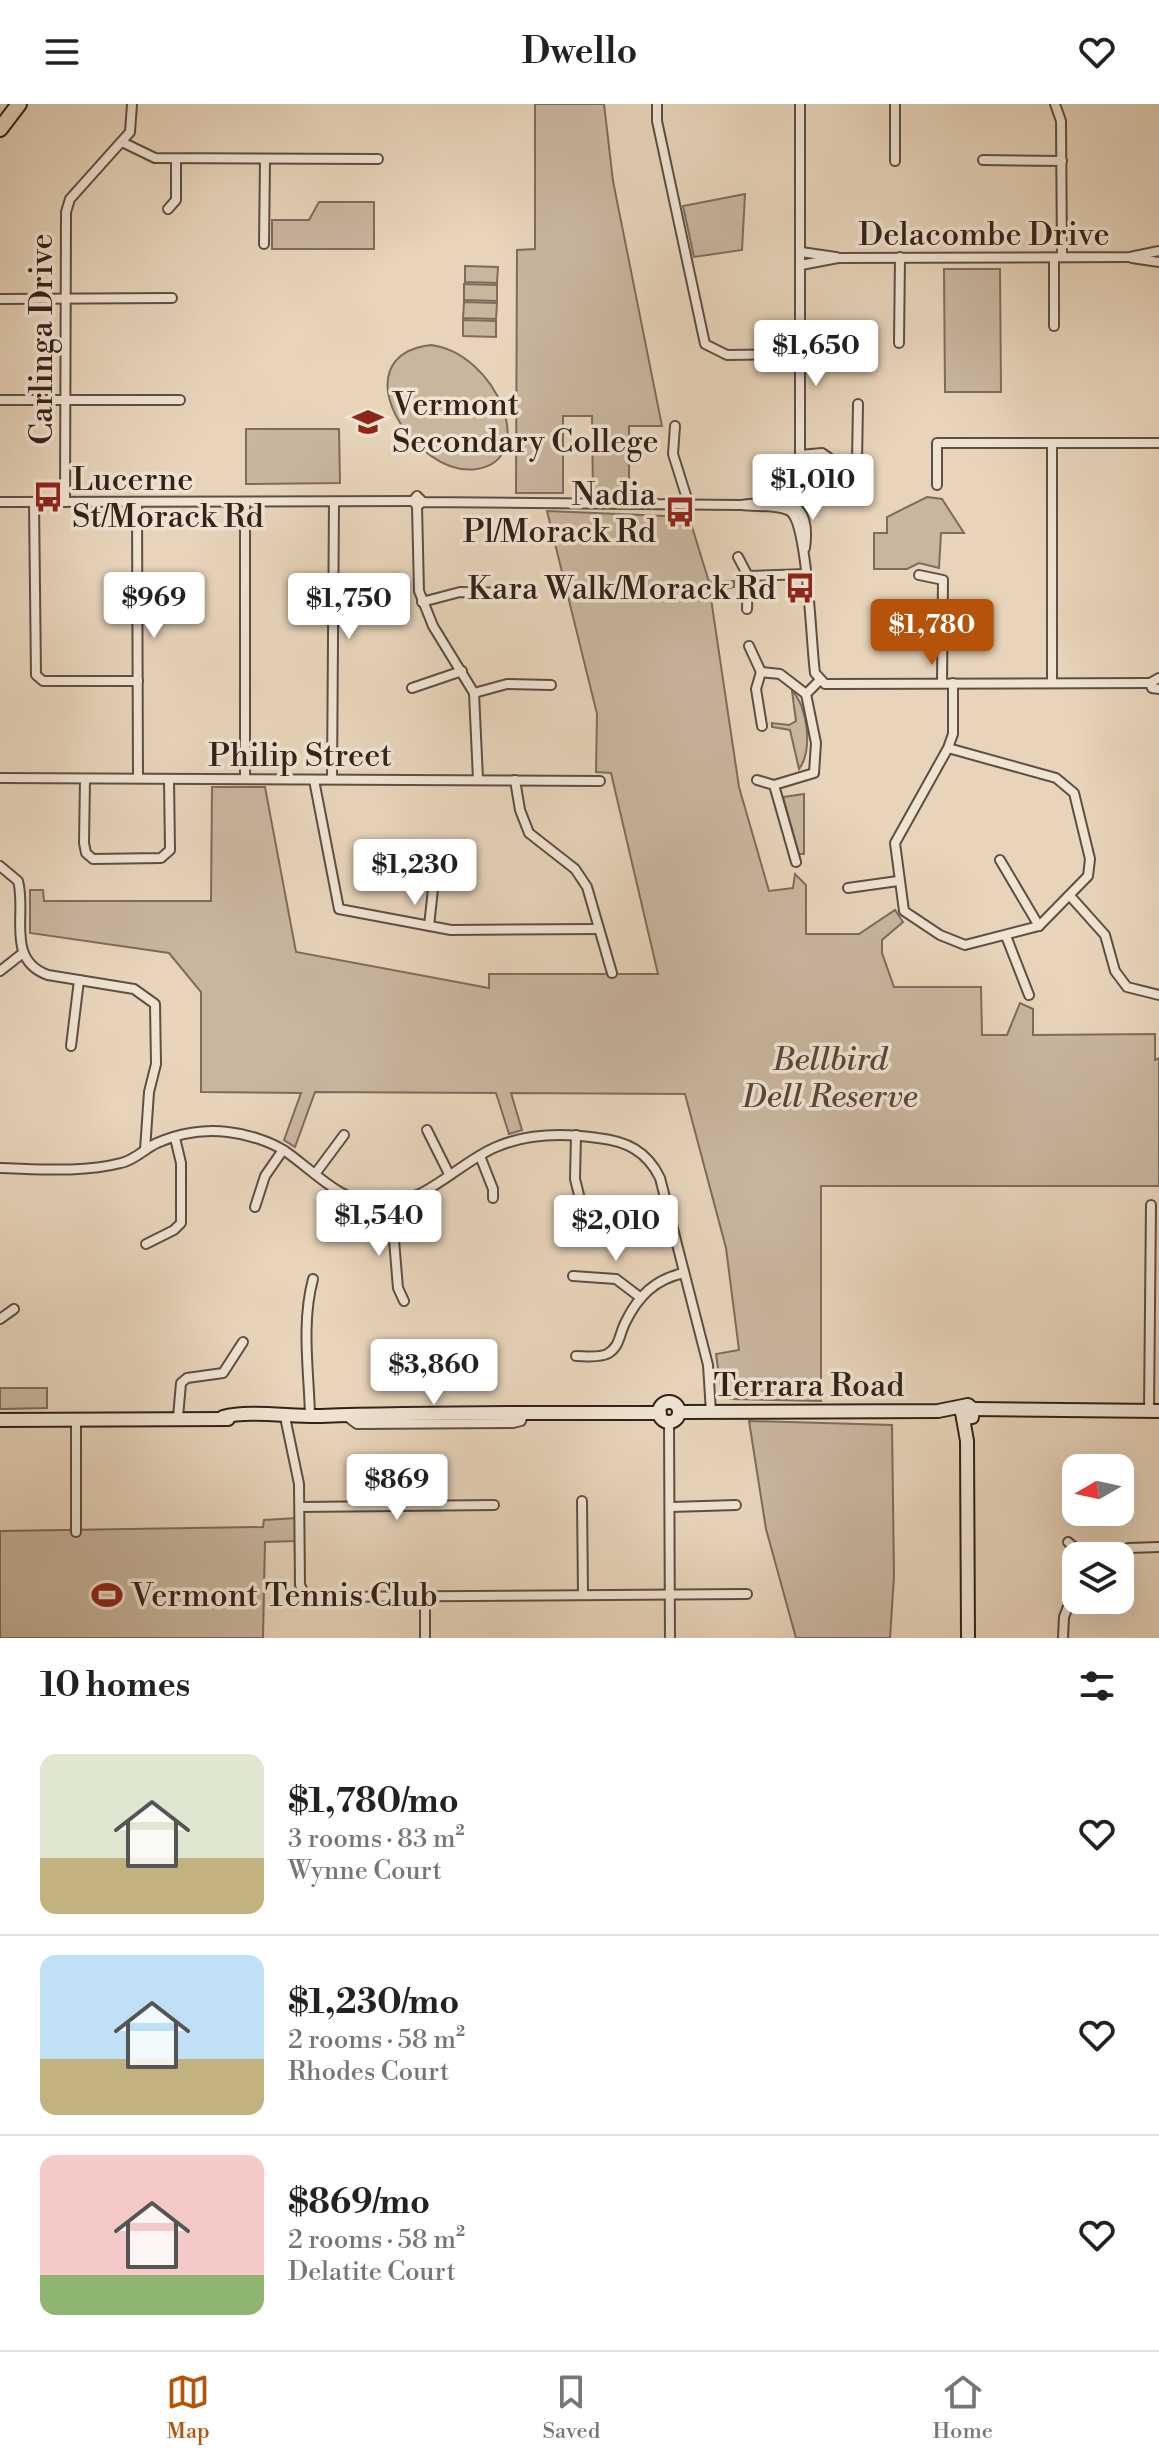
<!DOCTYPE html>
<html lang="en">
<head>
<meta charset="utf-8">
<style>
	body { margin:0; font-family:"Libre Bodoni",serif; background:#f6f6f6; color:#222; height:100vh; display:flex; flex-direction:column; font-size:30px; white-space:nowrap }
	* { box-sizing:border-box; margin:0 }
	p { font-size:26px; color:#767676 }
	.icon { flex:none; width:44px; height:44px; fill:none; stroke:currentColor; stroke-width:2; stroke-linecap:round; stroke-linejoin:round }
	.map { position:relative; height:1534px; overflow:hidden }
	.panel { display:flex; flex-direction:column; background:#fff; flex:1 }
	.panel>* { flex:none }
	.needle { width:52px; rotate:261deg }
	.tools { position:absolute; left:1062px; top:1350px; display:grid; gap:16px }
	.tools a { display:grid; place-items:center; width:72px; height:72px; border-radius:16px; background:#fff; box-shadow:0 8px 32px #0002; font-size:40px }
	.price { position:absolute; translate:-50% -68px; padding:0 18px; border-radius:8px; background:#fff; color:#222; font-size:26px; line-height:52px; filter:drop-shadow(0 2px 4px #0008) }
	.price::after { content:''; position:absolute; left:50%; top:48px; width:24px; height:18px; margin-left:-12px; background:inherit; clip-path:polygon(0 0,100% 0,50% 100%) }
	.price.current { background:#b45309; color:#fff }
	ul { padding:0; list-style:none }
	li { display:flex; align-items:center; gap:24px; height:200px; padding:0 40px }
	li+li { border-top:2px solid #e0e0e0 }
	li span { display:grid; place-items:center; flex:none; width:224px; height:160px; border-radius:16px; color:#555 }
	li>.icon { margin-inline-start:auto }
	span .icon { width:96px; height:96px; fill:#fffc; stroke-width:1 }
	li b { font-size:34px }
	h2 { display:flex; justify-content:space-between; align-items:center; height:96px; padding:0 40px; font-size:34px }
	header { display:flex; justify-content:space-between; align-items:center; height:104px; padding:0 40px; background:#fff; font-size:36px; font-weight:600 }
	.menu { display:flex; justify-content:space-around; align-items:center; height:112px; border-top:2px solid #e0e0e0; background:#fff; font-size:22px; color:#767676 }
	.menu a { display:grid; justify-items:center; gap:4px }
	.menu .current { color:#b45309 }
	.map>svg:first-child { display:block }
	.green { fill:#c8b69f; stroke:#7d6c5c; stroke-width:2 }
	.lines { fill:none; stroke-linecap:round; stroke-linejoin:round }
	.street-casing { stroke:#5f4e42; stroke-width:12 }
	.secondary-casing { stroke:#32221a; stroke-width:16 }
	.primary-casing { stroke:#32221a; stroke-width:18 }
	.street { stroke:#efe3d2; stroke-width:8 }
	.secondary { stroke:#efe3d2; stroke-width:12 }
	.primary { stroke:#e7d4ba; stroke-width:14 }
	.labels { text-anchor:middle; stroke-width:7; stroke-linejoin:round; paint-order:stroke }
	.street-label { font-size:32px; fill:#32221a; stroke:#efe3d2 }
	.poi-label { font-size:32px; fill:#32221a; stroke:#efe3d2; text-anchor:start }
	.park-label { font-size:32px; font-style:italic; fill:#58473b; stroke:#efe3d2 }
</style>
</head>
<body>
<header><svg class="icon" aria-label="menu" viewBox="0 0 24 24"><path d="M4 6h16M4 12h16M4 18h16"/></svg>Dwello<svg class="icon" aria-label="heart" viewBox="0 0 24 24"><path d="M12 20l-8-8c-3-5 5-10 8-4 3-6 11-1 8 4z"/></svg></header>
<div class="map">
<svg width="1159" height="1534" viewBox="0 0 1159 1534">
	<rect width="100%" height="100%" fill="#e7d4ba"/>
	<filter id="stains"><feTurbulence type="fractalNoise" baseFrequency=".0025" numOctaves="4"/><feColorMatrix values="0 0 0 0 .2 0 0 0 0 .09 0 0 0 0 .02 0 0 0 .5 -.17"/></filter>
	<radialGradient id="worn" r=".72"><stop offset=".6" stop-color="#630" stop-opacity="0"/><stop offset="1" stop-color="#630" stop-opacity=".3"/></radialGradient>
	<!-- green -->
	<g class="green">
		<polygon points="535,0 604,0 613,77 662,322 629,322 629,390 593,389 592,312 563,312 563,389 516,389 517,146 535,145"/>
		<polygon points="745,90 742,146 694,153 683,102"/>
		<polygon points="319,98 374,98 374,145 272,145 272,116 309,116"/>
		<polygon points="465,162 498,163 497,179 465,178"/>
		<polygon points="944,165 1000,165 1001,288 945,288"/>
		<polygon points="464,180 497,181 497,197 464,196"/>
		<polygon points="464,198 497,199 496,215 463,214"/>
		<polygon points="463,216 496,217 496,233 463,232"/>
		<path d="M431,241C496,249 540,355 477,365C414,375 338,252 431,241Z"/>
		<polygon points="246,325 339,325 340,379 246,380"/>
		<polygon points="927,393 942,395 964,429 941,429 939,464 919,459 907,465 874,465 874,429 887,429 887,413"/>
		<polygon points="547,407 689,413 709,478 734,477 734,483 710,488 739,683 769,787 793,784 795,770 806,781 806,830 859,830 895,806 903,818 882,836 882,849 894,883 981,883 982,931 1007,931 1020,899 1033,905 1033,931 1155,930 1155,956 1159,954 1159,1082 821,1082 821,1297 730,1295 721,1286 716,1250 739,1246 726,1144 685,990 511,989 522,1026 509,1030 496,989 315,988 295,1043 284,1036 301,989 201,988 201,888 169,849 30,829 30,786 43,786 44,797 211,797 212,683 265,683 296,848 489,884 489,870 658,870 611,669 596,668 597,610"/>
		<path d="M792,587C808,602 813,648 799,665L790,626L772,623V619L789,621L796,617Z"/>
		<polygon points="804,690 804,750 799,750 783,693"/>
		<polygon points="0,1284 47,1284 47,1304 0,1305"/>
		<polygon points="749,1317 892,1321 894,1472 890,1534 796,1534 766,1425"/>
		<polygon points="297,1414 295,1437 265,1438 263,1534 0,1534 0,1427 263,1423 264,1416"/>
	</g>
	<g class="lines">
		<!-- street casing -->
		<g class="street-casing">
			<g id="street">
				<polyline points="657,0 657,17 705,240 727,251 800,250"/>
				<polyline points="1055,0 1061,17 1062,153"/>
				<polyline points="122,38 155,54 378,55"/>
				<polyline points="983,56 1062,57"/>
				<polyline points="895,57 895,0"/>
				<polyline points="168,105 176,96 176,55"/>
				<polyline points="264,140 265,56"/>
				<polyline points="801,148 836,153"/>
				<polyline points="1054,154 1054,222"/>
				<polyline points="1132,154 1159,158"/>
				<polyline points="801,161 838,154 1130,153 1159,147"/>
				<polyline points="0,195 172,194"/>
				<polyline points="899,239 900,153"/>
				<polyline points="0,296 180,296"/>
				<polyline points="675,322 673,350 689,401"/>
				<polyline points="1052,341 1052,579"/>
				<polyline points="800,351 822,349 839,361 857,358 858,300"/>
				<polyline points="937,381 937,339 1159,339"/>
				<polyline points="0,398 413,397"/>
				<polyline points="34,398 36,571 43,577 138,577"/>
				<polyline points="65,398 66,108 70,95 130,28 132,0"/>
				<polyline points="137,398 138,674"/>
				<path d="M423,398L417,392L413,397L417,402L423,398L738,401C777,398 813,388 805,444"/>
				<path d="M742,401C754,403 781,400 791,408C808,423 811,541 815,569L825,580L1150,579"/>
				<polyline points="417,402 419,487 433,522 474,589 478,675"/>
				<polyline points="793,404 799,391 800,373 800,0"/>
				<polyline points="738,453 748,472 747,505"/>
				<polyline points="919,471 943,476 942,579"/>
				<polyline points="748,472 806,470"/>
				<polyline points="422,498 460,488 524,489"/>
				<polyline points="749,542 761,568"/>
				<polyline points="1159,574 1150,579 1152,584 1159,585"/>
				<polyline points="412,584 462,567"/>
				<polyline points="474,589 507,580 551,581"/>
				<polyline points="762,622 756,585 761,568 780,570 806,590"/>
				<polyline points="948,644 1056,674 1074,689 1090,755 1088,772 1039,822 965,841 940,831 904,807 895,739 948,644 953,630 953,579"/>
				<polyline points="0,674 600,677"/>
				<polyline points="85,675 84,739 86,749 93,755 161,754 170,746 169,675"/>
				<polyline points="245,675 245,398"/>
				<polyline points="332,675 334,398"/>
				<polyline points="314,676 339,805 451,826 599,825"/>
				<polyline points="515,676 520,706 529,729 575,765 587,783 612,869"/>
				<polyline points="757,676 774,681"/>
				<polyline points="1000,756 1039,822"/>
				<polyline points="796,758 774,681 814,669 816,639 806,590 819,577"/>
				<path d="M0,762L18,777C27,809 5,856 48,871L134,885L155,900L156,960L149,988L145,1046"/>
				<polyline points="848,784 898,777"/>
				<polyline points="1071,793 1105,831 1115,867 1127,883 1159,891"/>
				<polyline points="429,822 434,776 429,765"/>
				<polyline points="1006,832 1029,891"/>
				<polyline points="0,867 23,849"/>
				<polyline points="71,942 79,876"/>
				<polyline points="427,1026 449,1070"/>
				<polyline points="576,1031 575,1075 579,1091"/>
				<polyline points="480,1052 493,1085 493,1094"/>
				<path d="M0,1064C39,1065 82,1069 121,1059C135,1056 144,1045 157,1039C179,1029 205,1025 228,1028C247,1030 269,1037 285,1047C314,1067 341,1099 378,1100C423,1102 458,1059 496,1043C528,1029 564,1029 598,1034C626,1037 647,1047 660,1074L708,1261L711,1308"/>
				<polyline points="315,1070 344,1031"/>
				<polyline points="391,1100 398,1184 404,1197"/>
				<polyline points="255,1103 265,1072 283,1046"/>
				<polyline points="146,1140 174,1126 181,1119 181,1059 175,1034"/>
				<polyline points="573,1172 616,1175 641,1194"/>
				<polyline points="0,1215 14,1205"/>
				<path d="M576,1252C585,1252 599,1254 607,1250C620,1243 619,1231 625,1219C638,1192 655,1175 684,1169"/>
				<polyline points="1149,1307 1151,1101"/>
				<polyline points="345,1311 357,1320 513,1319 521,1317 524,1308"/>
				<path d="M310,1312C309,1267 301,1220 313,1175"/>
				<polyline points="178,1313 181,1279 187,1274 223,1269 243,1238"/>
				<polyline points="285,1313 299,1380 300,1481 305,1491 311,1493 747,1490"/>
				<polyline points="76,1315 76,1428"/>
				<polyline points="669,1318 670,1534"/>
				<polyline points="582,1397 583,1489"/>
				<polyline points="300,1403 494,1401"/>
				<polyline points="671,1403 736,1401"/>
				<polyline points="1068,1438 1085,1452"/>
				<polyline points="1107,1452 1129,1444 1159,1443"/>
				<polyline points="425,1493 425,1534"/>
				<polyline points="1063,1534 1064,1513 1076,1482"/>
			</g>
		</g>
		<!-- secondary casing -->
		<g class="secondary-casing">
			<g id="secondary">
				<circle cx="669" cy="1308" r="10"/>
				<polyline points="973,1305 1159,1307"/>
				<polyline points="679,1308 938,1307 968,1301 973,1305 972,1313 963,1314 961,1304"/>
				<path d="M223,1313C248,1306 293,1313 321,1312C434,1308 546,1309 660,1309"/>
				<polyline points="963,1314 967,1337 968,1534"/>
				<polyline points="0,1316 228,1315"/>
			</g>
		</g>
		<!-- primary casing -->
		<g class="primary-casing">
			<polyline id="primary" points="0,25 19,0"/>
		</g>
		<!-- street -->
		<use href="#street" class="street"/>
		<!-- secondary -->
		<use href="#secondary" class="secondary"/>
		<!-- primary -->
		<use href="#primary" class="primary"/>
	</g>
	<!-- icons -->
	<defs>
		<g id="school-bare" transform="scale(2.4)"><path d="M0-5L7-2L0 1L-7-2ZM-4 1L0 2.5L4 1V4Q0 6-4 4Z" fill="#8f2418" stroke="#efe3d2" stroke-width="2.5" paint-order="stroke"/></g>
		<g id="bus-bare" transform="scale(2.4)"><path d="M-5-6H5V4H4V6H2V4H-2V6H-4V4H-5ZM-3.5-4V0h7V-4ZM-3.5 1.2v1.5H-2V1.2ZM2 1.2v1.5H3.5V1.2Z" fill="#8f2418" stroke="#efe3d2" stroke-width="2.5" paint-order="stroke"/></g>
		<g id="stadium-bare" transform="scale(2.4)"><path d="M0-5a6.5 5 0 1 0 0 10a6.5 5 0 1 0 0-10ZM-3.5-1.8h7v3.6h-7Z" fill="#8f2418" stroke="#efe3d2" stroke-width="2.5" paint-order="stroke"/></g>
	</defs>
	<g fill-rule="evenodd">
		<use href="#school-bare" x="368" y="318"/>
		<use href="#bus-bare" x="48" y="393"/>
		<use href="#bus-bare" x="680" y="408"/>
		<use href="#bus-bare" x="800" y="484"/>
		<use href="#stadium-bare" x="107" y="1491"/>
	</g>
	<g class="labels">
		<!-- street labels -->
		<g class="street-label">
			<text x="984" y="141">Delacombe Drive</text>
			<text transform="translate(41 235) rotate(-90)" y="11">Carlinga Drive</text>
			<text x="300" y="662">Philip Street</text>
			<text x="809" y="1292">Terrara Road</text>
		</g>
		<!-- poi labels -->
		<g class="poi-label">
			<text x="392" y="311">Vermont<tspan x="392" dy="37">Secondary College</tspan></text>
			<text x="72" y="386">Lucerne<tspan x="72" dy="37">St/Morack Rd</tspan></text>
			<text x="656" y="401" text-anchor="end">Nadia<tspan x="656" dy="37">Pl/Morack Rd</tspan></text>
			<text x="776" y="495" text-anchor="end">Kara Walk/Morack Rd</text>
			<text x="131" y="1502">Vermont Tennis Club</text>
		</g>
		<!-- park labels -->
		<g class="park-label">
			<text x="830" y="966">Bellbird<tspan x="830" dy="37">Dell Reserve</tspan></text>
		</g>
	</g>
	<rect width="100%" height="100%" filter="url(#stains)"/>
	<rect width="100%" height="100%" fill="url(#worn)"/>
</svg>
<div class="tools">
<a><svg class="needle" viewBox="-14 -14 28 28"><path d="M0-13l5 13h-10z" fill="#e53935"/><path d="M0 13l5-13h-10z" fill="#767676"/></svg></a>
<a><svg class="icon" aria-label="layers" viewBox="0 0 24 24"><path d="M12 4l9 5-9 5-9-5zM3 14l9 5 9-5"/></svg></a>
</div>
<b class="price" style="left:816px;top:284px">$1,650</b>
<b class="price" style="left:813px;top:418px">$1,010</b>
<b class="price" style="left:154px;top:536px">$969</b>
<b class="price" style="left:349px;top:537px">$1,750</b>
<b class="price current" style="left:932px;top:563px">$1,780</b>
<b class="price" style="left:415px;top:803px">$1,230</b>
<b class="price" style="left:379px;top:1154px">$1,540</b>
<b class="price" style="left:616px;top:1159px">$2,010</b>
<b class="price" style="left:434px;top:1303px">$3,860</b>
<b class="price" style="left:397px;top:1418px">$869</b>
</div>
<section class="panel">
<h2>10 homes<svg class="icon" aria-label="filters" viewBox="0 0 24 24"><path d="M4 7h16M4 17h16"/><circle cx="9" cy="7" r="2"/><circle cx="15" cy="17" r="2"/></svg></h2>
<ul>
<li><span style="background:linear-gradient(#dfe7d0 65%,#c2b280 0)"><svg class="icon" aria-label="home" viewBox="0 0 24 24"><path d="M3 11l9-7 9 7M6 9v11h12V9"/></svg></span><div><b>$1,780/mo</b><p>3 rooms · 83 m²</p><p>Wynne Court</p></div><svg class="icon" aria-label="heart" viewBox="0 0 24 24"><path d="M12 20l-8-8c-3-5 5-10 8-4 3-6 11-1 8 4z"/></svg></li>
<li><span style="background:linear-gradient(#bfe0f5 65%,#c2b280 0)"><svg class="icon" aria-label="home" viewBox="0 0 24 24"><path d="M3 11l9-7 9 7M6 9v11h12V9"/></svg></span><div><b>$1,230/mo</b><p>2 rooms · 58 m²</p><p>Rhodes Court</p></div><svg class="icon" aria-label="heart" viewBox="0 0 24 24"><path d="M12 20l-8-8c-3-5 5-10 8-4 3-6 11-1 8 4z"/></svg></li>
<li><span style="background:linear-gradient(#f6c9c9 75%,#8fb573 0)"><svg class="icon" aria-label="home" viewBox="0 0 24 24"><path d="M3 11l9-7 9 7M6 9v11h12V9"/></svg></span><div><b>$869/mo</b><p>2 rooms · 58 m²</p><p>Delatite Court</p></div><svg class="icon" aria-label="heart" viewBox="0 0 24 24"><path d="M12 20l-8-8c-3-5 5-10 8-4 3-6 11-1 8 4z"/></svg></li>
</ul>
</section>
<nav class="menu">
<a class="current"><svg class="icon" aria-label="map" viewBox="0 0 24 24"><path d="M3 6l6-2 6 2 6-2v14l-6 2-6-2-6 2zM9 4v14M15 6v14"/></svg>Map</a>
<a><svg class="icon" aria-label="saved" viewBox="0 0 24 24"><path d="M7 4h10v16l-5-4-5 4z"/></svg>Saved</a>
<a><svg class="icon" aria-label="home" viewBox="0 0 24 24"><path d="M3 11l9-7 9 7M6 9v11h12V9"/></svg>Home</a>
</nav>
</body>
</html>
